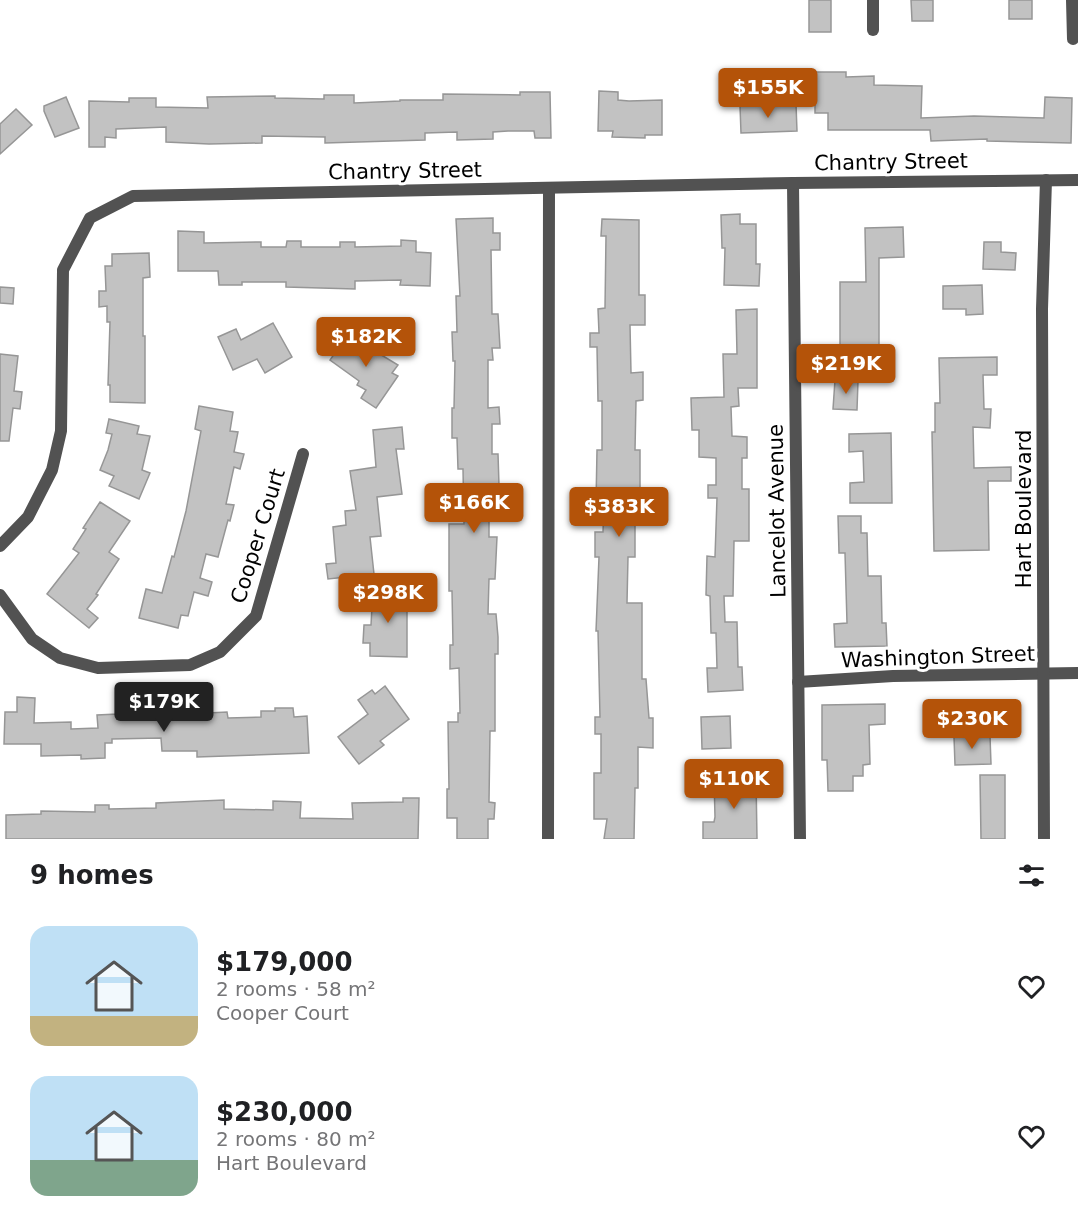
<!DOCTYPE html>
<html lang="en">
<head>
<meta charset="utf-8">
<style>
	body { margin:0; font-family:"DejaVu Sans",sans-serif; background:#f2f2f2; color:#202124; height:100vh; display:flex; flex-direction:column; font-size:22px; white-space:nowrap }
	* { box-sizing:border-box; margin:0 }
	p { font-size:20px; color:#757577 }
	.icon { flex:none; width:33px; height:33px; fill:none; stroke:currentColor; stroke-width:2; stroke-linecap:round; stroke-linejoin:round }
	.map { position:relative; height:839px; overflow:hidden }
	.side { display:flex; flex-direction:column; background:#fff; flex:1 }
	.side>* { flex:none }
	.price { position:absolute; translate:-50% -51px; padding:0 14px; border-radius:6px; background:#b45309; color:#fff; font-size:20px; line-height:39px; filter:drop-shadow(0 2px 3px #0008) }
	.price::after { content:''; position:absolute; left:50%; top:36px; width:18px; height:14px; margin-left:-9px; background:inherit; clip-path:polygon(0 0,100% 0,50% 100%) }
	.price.active { background:#222; color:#fff }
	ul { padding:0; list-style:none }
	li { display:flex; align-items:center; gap:18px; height:150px; padding:0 30px }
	li span { display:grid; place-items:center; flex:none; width:168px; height:120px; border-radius:18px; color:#555 }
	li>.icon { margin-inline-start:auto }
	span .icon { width:72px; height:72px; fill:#fffc; stroke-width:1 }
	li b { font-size:26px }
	h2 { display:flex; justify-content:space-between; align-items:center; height:72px; padding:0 30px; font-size:26px }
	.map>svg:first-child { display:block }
	.building { fill:#c2c2c2; stroke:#969696; stroke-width:1.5 }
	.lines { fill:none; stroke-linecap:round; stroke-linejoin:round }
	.street { stroke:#525252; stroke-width:12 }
	.labels { text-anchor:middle; stroke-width:6; stroke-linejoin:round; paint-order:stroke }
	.street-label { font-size:21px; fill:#000; stroke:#fff }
</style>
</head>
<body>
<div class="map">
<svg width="1078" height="839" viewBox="0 0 1078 839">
	<rect width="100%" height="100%" fill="#fff"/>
	<!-- building -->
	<g class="building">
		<rect x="809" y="0" width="22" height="32"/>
		<polygon points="911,0 933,0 933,21 912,21"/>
		<rect x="1009" y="0" width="23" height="19"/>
		<polygon points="815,72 846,72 846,77 874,76 874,85 922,86 921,118 974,116 1044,118 1045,97 1072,98 1071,143 987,141 987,139 931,141 930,130 828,130 828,113 815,113"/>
		<polygon points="599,91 618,92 618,100 629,101 662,100 662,135 645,135 645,138 612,137 613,131 598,131"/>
		<polygon points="520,92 550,92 551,138 535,138 534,131 508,131 493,132 493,139 457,140 457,132 425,133 425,140 325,143 325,137 262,136 262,143 209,144 166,142 166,127 116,129 116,138 105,137 105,147 89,147 89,101 129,102 129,98 156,98 156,107 208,108 207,97 275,96 275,98 324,99 324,95 354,95 354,103 400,101 400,100 443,100 443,94 520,95"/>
		<polygon points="66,97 79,128 55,137 44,111 44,106"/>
		<polygon points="796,104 797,131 741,133 740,106"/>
		<polygon points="16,109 32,125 0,154 0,124"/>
		<polygon points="740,214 740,224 756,224 756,264 760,264 759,286 724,285 725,248 722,248 721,215"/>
		<polygon points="493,218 493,233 500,233 500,250 491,250 492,314 498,314 500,348 492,348 493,360 488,360 488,408 499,407 500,424 492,424 492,454 498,454 499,485 503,485 504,510 489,510 489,537 497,537 495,579 489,579 488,614 496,614 498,637 498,654 495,654 495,731 490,731 489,802 495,803 494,819 488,819 488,839 457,839 457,818 447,818 447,789 449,789 448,722 458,722 458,713 460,713 459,668 450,669 450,645 453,645 452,591 449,591 449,524 464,524 463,469 458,469 457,438 452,438 452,408 454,408 455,361 453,361 452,332 457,332 456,296 460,296 456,219"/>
		<polygon points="602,219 639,220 639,295 645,295 645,325 630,325 631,373 643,372 643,400 636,401 635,450 640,450 640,488 645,488 644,517 635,517 635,557 628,557 627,603 642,603 642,679 646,679 649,718 653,718 653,748 638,747 638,788 635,788 634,839 604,839 607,819 594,819 594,773 601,773 601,734 595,734 595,717 600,717 598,631 596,631 599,557 595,557 595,532 603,532 604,503 596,503 597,450 602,450 602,401 598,401 597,347 590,347 590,333 599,333 598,309 605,308 606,236 601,236"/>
		<polygon points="903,227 904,257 879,258 879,351 840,351 840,282 866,282 865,228"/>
		<polygon points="178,231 204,232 204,243 261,242 261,247 286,247 287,241 301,241 301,247 340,247 340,242 355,242 355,247 401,246 401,240 416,241 416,252 431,253 430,286 400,285 401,280 355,281 355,289 286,287 286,282 242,282 242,285 219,285 218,271 178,271"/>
		<polygon points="984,242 1001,242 1001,252 1016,253 1015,270 983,269"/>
		<polygon points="149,253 150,277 143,278 143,336 145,336 145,403 110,402 110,385 108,385 110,322 107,322 107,306 99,307 99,291 106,291 105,266 112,266 112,254"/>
		<polygon points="982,285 983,314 966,315 966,309 943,309 943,286"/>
		<polygon points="0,287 14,288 13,304 0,303"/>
		<polygon points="757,309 757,388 738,388 739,406 731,407 732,436 747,437 747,458 742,458 742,489 749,489 749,541 734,541 733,596 724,596 725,622 737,622 738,667 742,667 743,690 708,692 707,668 717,668 716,633 711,633 710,596 706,595 707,556 715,557 717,498 708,498 708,485 716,485 716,458 699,457 699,430 692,430 691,398 724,397 723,354 737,354 736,310"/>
		<polygon points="273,323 292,357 265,373 257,359 233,370 218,337 236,329 241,340"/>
		<polygon points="348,334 356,339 358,335 376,346 373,350 398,365 392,373 398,376 376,408 361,398 366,390 357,385 359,381 330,360"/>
		<polygon points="0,354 18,356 14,391 22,392 20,409 13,408 9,441 0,441"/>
		<polygon points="997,357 997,375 983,375 984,409 991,409 990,428 973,427 974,468 1011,467 1011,481 988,481 989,550 934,551 932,432 935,432 935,403 940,403 939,358"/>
		<polygon points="835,380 858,381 857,410 833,409"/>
		<polygon points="199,406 233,412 230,431 238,432 234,452 244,454 240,469 234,467 226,504 234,505 230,521 228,520 218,557 206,554 200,578 212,582 208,596 194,592 188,616 181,615 178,628 139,618 146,589 162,593 172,556 174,557 186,511 201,431 195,429"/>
		<polygon points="109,419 139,426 137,434 150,436 142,470 150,473 139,499 109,486 114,476 100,470 108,450 112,434 106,433"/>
		<polygon points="402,427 404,449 396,449 402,494 377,497 381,536 370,537 374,574 328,579 326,564 336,563 333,527 346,525 345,511 356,510 350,471 376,467 373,430"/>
		<polygon points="891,433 892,503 850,503 850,483 864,482 863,451 849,452 849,434"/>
		<polygon points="100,502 130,521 109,552 119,559 96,594 98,595 87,609 98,618 89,628 47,594 79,553 73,549 86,529 83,528"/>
		<polygon points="838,516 861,516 861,533 867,533 868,576 881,576 882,623 886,623 887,646 835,647 834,624 847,623 845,553 839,553"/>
		<polygon points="373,589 407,590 407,657 370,656 370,643 363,643 364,625 371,625"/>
		<polygon points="385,686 409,719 380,741 384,745 359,764 338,737 368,714 358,700 372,690 375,694"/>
		<polygon points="17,697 35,698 34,723 71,722 71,729 98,728 97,715 118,714 118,709 148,708 148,716 227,712 228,718 261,717 261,711 275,711 275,708 293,708 294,717 307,716 309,753 197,757 197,751 162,751 161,738 112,739 112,743 105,743 105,758 81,759 81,755 41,756 41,744 4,744 5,712 17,712"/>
		<polygon points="885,704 885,724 869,725 870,764 863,765 863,776 853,776 853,791 828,791 827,760 822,760 822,705"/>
		<polygon points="730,716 731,748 702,749 701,717"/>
		<polygon points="990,736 991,764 955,765 954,737"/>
		<polygon points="980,775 1005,775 1005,839 981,839"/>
		<polygon points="756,778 757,839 703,839 703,822 714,822 715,817 714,779"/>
		<polygon points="403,798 419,798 418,839 6,839 6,815 41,814 41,811 95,812 95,805 109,805 109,809 156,808 156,803 224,800 224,809 273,810 273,801 301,802 300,818 353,819 352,803 403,802"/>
	</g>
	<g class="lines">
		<!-- street -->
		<g class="street">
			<polyline points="873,0 873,30"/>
			<polyline points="1072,0 1073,39"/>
			<polyline points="793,183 800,839"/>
			<polyline points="0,546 28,517 52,470 61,431 63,270 90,218 133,196 793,183 1078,180"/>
			<polyline points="0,595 32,639 60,658 98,668 190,665 220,652 256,616 303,454"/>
			<polyline points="798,682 893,676 1078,673"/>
			<polyline points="548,839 549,188"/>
			<polyline points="1044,839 1042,309 1046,180"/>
		</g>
	</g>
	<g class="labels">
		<!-- street labels -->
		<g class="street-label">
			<text transform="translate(891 162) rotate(-1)" y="7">Chantry Street</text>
			<text transform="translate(405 171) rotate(-1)" y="7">Chantry Street</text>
			<text transform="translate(1024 509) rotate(-90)" y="7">Hart Boulevard</text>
			<text transform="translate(777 511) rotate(-91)" y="7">Lancelot Avenue</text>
			<text transform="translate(258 536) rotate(-73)" y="7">Cooper Court</text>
			<text transform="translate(938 657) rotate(-2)" y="7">Washington Street</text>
		</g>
	</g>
</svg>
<b class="price" style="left:768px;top:119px">$155K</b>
<b class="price" style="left:366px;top:368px">$182K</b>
<b class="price" style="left:846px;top:395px">$219K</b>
<b class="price" style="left:474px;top:534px">$166K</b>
<b class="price" style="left:619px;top:538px">$383K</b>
<b class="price" style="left:388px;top:624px">$298K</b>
<b class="price active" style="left:164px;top:733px">$179K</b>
<b class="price" style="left:972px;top:750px">$230K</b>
<b class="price" style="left:734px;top:810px">$110K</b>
</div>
<section class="side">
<h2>9 homes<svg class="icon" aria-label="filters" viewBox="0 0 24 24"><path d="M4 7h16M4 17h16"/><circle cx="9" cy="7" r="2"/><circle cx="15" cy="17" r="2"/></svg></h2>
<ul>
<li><span style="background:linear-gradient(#bfe0f5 75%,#c2b280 0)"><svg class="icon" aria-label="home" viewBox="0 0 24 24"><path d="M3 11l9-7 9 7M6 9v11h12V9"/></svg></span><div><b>$179,000</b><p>2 rooms · 58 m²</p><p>Cooper Court</p></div><svg class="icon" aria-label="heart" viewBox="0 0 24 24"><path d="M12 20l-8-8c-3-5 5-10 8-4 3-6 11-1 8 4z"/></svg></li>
<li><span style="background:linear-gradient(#bfe0f5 70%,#7fa58c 0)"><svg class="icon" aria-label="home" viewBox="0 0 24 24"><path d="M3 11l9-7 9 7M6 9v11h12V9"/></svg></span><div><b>$230,000</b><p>2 rooms · 80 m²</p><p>Hart Boulevard</p></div><svg class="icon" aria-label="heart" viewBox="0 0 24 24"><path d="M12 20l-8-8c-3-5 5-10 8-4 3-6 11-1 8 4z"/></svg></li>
</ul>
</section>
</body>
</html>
